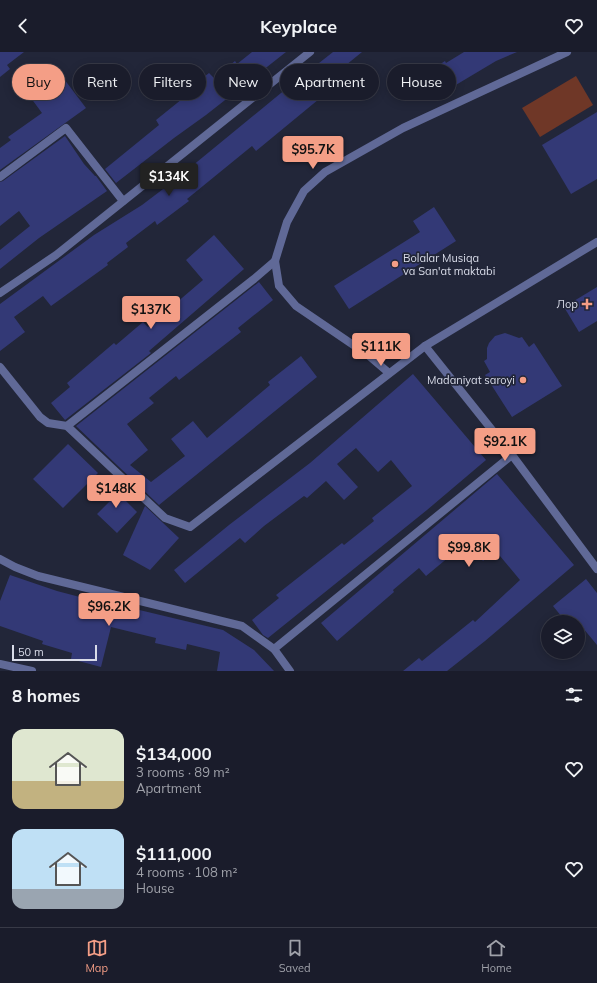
<!DOCTYPE html>
<html lang="en">
<head>
<meta charset="utf-8">
<style>
	body { margin:0; font-family:Mulish,sans-serif; background:#272937; color:#f1f3f6; height:100vh; display:flex; flex-direction:column; font-size:15px; white-space:nowrap }
	* { box-sizing:border-box; margin:0 }
	p { font-size:13px; color:#9fa1a9 }
	.icon { flex:none; width:22px; height:22px; fill:none; stroke:currentColor; stroke-width:2; stroke-linecap:round; stroke-linejoin:round }
	.map { position:relative; height:619px; overflow:hidden }
	.details { display:flex; flex-direction:column; background:#1a1c2b; flex:1 }
	.details>* { flex:none }
	.guide { position:absolute; left:12px; top:12px; width:573px; height:36px; display:flex; gap:8px }
	.controls { position:absolute; left:541px; top:563px; display:grid; gap:8px }
	.controls a { display:grid; place-items:center; width:44px; height:44px; border-radius:50%; background:#1a1c2b; box-shadow:0 2px 10px #0003,0 0 0 1px #383a47; font-size:20px }
	.scale { position:absolute; left:12px; bottom:10px; width:85px; box-sizing:border-box; padding-left:4px; border:2px solid #d9dce9; border-top:0; font-size:11px; line-height:14px; white-space:nowrap; color:#d9dce9; -webkit-text-stroke:3px #222639; paint-order:stroke }
	.price { position:absolute; translate:-50% -34px; padding:0 9px; border-radius:4px; background:#f49e86; color:#111; font-size:13px; line-height:26px; filter:drop-shadow(0 1px 2px #0008) }
	.price::after { content:''; position:absolute; left:50%; top:24px; width:12px; height:9px; margin-left:-6px; background:inherit; clip-path:polygon(0 0,100% 0,50% 100%) }
	.price.current { background:#222; color:#fff }
	ul { padding:0; list-style:none }
	li { display:flex; align-items:center; gap:12px; height:100px; padding:0 12px }
	li span { display:grid; place-items:center; flex:none; width:112px; height:80px; border-radius:12px; color:#555 }
	li>.icon { margin-inline-start:auto }
	span .icon { width:48px; height:48px; fill:#fffc; stroke-width:1 }
	li b { font-size:17px }
	h2 { display:flex; justify-content:space-between; align-items:center; height:48px; padding:0 12px; font-size:17px }
	.chip { padding:0 14px; border-radius:18px; background:#1a1c2b; box-shadow:0 2px 10px #0003,0 0 0 1px #383a47; font-size:14px; line-height:36px }
	.chip.current { background:#f49e86; color:#111 }
	header { display:flex; justify-content:space-between; align-items:center; height:52px; padding:0 12px; background:#1a1c2b; font-size:18px; font-weight:700 }
	.menu { display:flex; justify-content:space-around; align-items:center; height:56px; border-top:1px solid #383a47; background:#1a1c2b; font-size:11px; color:#9fa1a9 }
	.menu a { display:grid; justify-items:center; gap:2px }
	.menu .current { color:#f49e86 }
	.map>svg:first-child { display:block }
	.green { fill:#6f3727 }
	.building { fill:#333976 }
	.lines { fill:none; stroke-linecap:round; stroke-linejoin:round }
	.minor { stroke:#606997; stroke-width:8 }
	.tertiary { stroke:#606997; stroke-width:8 }
	.poi-dot { fill:#f49e86; stroke:#222639; stroke-width:1.5 }
	.labels { text-anchor:middle; stroke-width:3.5; stroke-linejoin:round; paint-order:stroke }
	.poi-label { font-size:11px; fill:#d9dce9; stroke:#222639; text-anchor:end }
</style>
</head>
<body>
<header><svg class="icon" aria-label="back" viewBox="0 0 24 24"><path d="M15 5l-7 7 7 7"/></svg>Keyplace<svg class="icon" aria-label="heart" viewBox="0 0 24 24"><path d="M12 20l-8-8c-3-5 5-10 8-4 3-6 11-1 8 4z"/></svg></header>
<div class="map">
<svg width="597" height="619" viewBox="0 0 597 619">
	<rect width="100%" height="100%" fill="#222639"/>
	<!-- green -->
	<polygon class="green" points="576,24 593,53 540,85 522,56"/>
	<!-- building -->
	<g class="building">
		<polygon points="0,0 24,0 7,13 10,17 0,25"/>
		<polygon points="252,0 286,0 206,63 174,86 116,131 105,117 159,73 156,68 187,43 185,40 209,21 214,26 235,9 237,12"/>
		<polygon points="333,0 362,0 324,31 330,38 256,99 252,94 187,147 189,149 157,173 155,169 126,191 128,195 107,211 108,213 51,254 43,244 14,265 25,280 0,299 0,252 94,183 142,153 175,128 281,41"/>
		<polygon points="464,0 517,0 496,9 439,43 425,22 445,9 446,11"/>
		<polygon points="58,19 86,56 0,118 0,96 11,88 8,85 42,61 28,42"/>
		<polygon points="597,60 597,127 571,142 542,93"/>
		<polygon points="65,84 84,112 95,124 96,124 107,139 39,186 0,217 0,198 30,174 19,159 0,174 0,130 3,129"/>
		<polygon points="434,155 456,189 349,257 334,234 420,180 413,169"/>
		<polygon points="214,183 244,217 149,299 151,301 65,368 51,351 70,335 67,331 114,291 116,293 143,270 148,275 203,228 186,208"/>
		<polygon points="259,230 273,248 238,276 241,280 179,328 176,324 149,346 154,351 127,372 148,398 130,413 151,430 185,404 171,387 193,369 207,386 270,333 268,330 301,304 317,325 159,453 76,374"/>
		<polygon points="597,235 597,269 579,280 564,255"/>
		<polygon points="505,281 519,286 522,285 529,295 534,291 562,334 512,365 485,323 490,320 484,309 487,307 487,296 489,291 495,284"/>
		<polygon points="413,322 486,408 427,458 268,586 263,583 252,568 279,546 276,543 342,491 344,493 374,469 372,466 412,434 391,408 378,420 356,396 337,412 358,435 344,448 326,429 307,446 304,444 264,474 245,491 240,486 185,531 174,518 229,473 310,411"/>
		<polygon points="68,392 98,421 63,456 33,427"/>
		<polygon points="497,422 574,513 485,589 447,619 403,619 419,606 422,609 473,568 475,570 520,528 495,498 483,509 467,490 426,524 419,516 393,538 394,540 337,589 321,571"/>
		<polygon points="104,427 137,460 117,481 97,462 112,447 98,432"/>
		<polygon points="145,454 179,486 150,518 123,503"/>
		<polygon points="10,523 57,539 118,555 123,561 127,557 131,558 131,556 223,578 254,598 274,619 217,619 220,600 187,592 186,598 155,591 156,586 111,575 101,615 71,607 72,601 42,592 43,589 0,574 0,549"/>
		<polygon points="586,527 597,541 597,593 578,570 566,570 553,554"/>
	</g>
	<g class="lines">
		<!-- minor -->
		<g class="minor">
			<polyline points="0,125 66,76 123,149"/>
			<polyline points="0,241 56,203 310,0"/>
			<polyline points="425,294 512,403 597,517"/>
			<polyline points="0,315 40,365 48,371 67,374 165,466 190,475 425,294 597,190"/>
			<polyline points="389,321 368,303 296,254 279,234 275,209 287,170 304,139 325,120 403,76 567,0"/>
			<polyline points="67,374 254,227 275,209"/>
			<polyline points="274,597 512,403"/>
			<polyline points="0,612 32,619"/>
		</g>
		<!-- tertiary -->
		<polyline class="tertiary" points="0,507 15,515 38,524 242,574 274,597 290,619"/>
	</g>
	<!-- markers -->
	<g class="poi-dot">
		<circle cx="395" cy="212" r="4"/>
		<path d="M585 246h4v4h4v4h-4v4h-4v-4h-4v-4h4z"/>
		<circle cx="523" cy="328" r="4"/>
	</g>
	<g class="labels">
		<!-- poi labels -->
		<g class="poi-label">
			<text x="403" y="210" text-anchor="start">Bolalar Musiqa<tspan x="403" dy="13">va San'at maktabi</tspan></text>
			<text x="578" y="256">Лор</text>
			<text x="515" y="332">Madaniyat saroyi</text>
		</g>
	</g>
</svg>
<div class="controls">
<a><svg class="icon" aria-label="layers" viewBox="0 0 24 24"><path d="M12 4l9 5-9 5-9-5zM3 14l9 5 9-5"/></svg></a>
</div>
<div class="scale">50 m</div>
<b class="price" style="left:313px;top:118px">$95.7K</b>
<b class="price current" style="left:169px;top:145px">$134K</b>
<b class="price" style="left:151px;top:278px">$137K</b>
<b class="price" style="left:381px;top:315px">$111K</b>
<b class="price" style="left:505px;top:410px">$92.1K</b>
<b class="price" style="left:116px;top:457px">$148K</b>
<b class="price" style="left:469px;top:516px">$99.8K</b>
<b class="price" style="left:109px;top:575px">$96.2K</b>
<div class="guide">
<a class="chip current">Buy</a>
<a class="chip">Rent</a>
<a class="chip">Filters</a>
<a class="chip">New</a>
<a class="chip">Apartment</a>
<a class="chip">House</a>
</div>
</div>
<section class="details">
<h2>8 homes<svg class="icon" aria-label="filters" viewBox="0 0 24 24"><path d="M4 7h16M4 17h16"/><circle cx="9" cy="7" r="2"/><circle cx="15" cy="17" r="2"/></svg></h2>
<ul>
<li><span style="background:linear-gradient(#dfe7d0 65%,#c2b280 0)"><svg class="icon" aria-label="home" viewBox="0 0 24 24"><path d="M3 11l9-7 9 7M6 9v11h12V9"/></svg></span><div><b>$134,000</b><p>3 rooms · 89 m²</p><p>Apartment</p></div><svg class="icon" aria-label="heart" viewBox="0 0 24 24"><path d="M12 20l-8-8c-3-5 5-10 8-4 3-6 11-1 8 4z"/></svg></li>
<li><span style="background:linear-gradient(#bfe0f5 75%,#9aa5b1 0)"><svg class="icon" aria-label="home" viewBox="0 0 24 24"><path d="M3 11l9-7 9 7M6 9v11h12V9"/></svg></span><div><b>$111,000</b><p>4 rooms · 108 m²</p><p>House</p></div><svg class="icon" aria-label="heart" viewBox="0 0 24 24"><path d="M12 20l-8-8c-3-5 5-10 8-4 3-6 11-1 8 4z"/></svg></li>
</ul>
</section>
<nav class="menu">
<a class="current"><svg class="icon" aria-label="map" viewBox="0 0 24 24"><path d="M3 6l6-2 6 2 6-2v14l-6 2-6-2-6 2zM9 4v14M15 6v14"/></svg>Map</a>
<a><svg class="icon" aria-label="saved" viewBox="0 0 24 24"><path d="M7 4h10v16l-5-4-5 4z"/></svg>Saved</a>
<a><svg class="icon" aria-label="home" viewBox="0 0 24 24"><path d="M3 11l9-7 9 7M6 9v11h12V9"/></svg>Home</a>
</nav>
</body>
</html>
